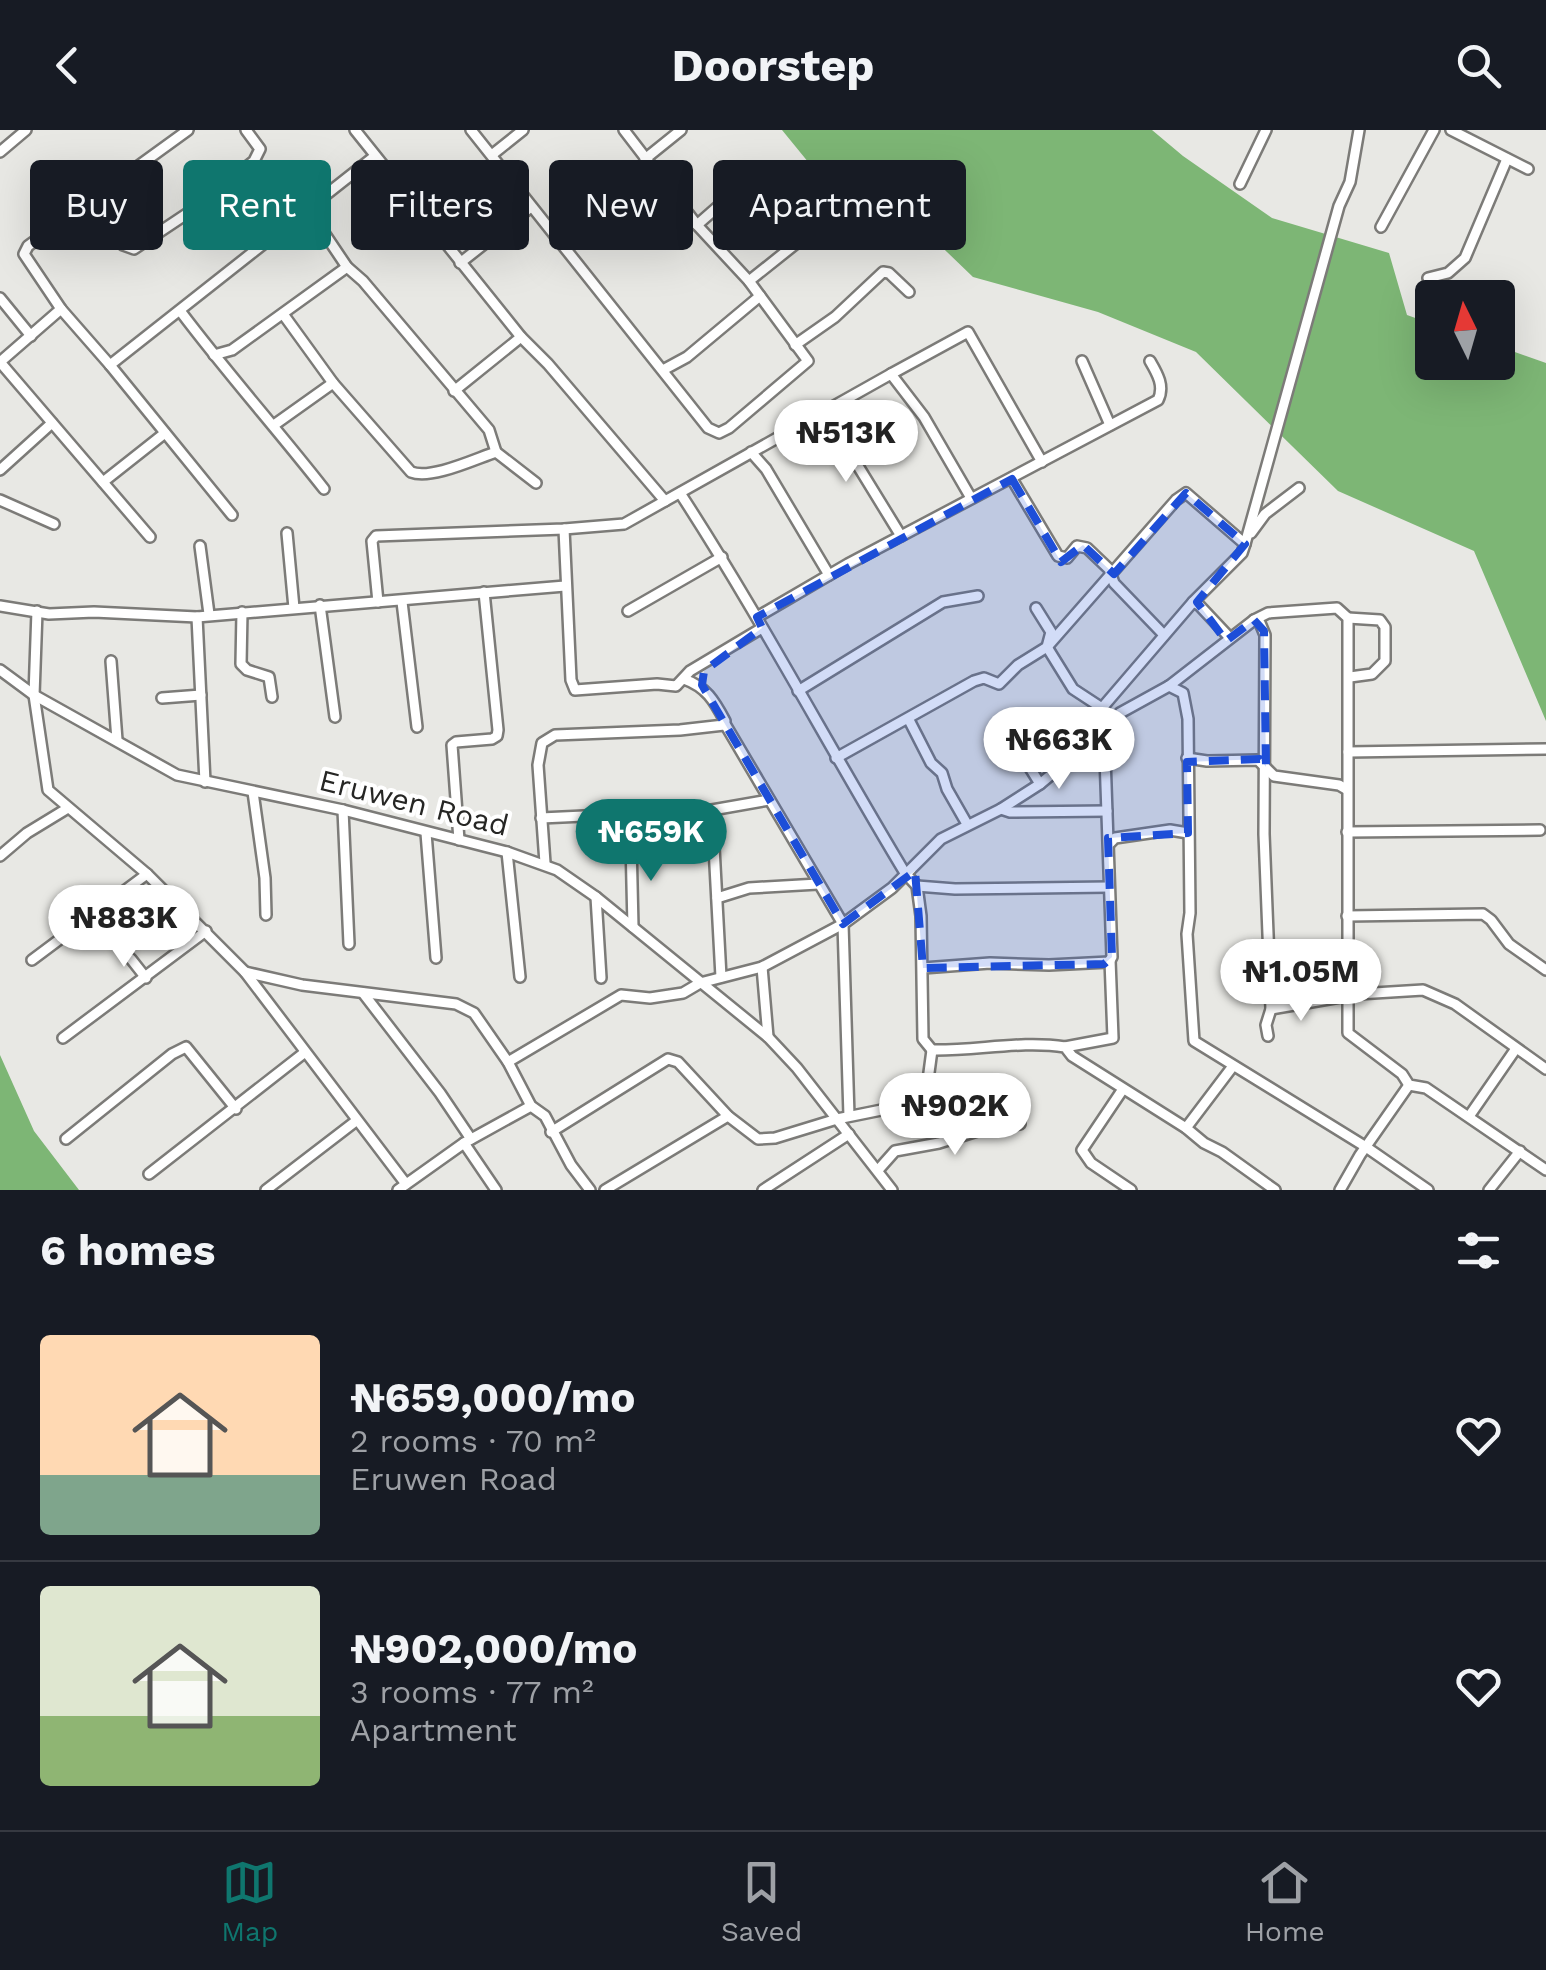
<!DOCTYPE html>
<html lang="en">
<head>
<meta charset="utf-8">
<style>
	body { margin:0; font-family:"Work Sans",sans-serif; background:#20242c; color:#f1f3f6; height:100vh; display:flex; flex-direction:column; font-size:38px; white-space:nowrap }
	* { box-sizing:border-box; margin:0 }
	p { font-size:32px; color:#9ea1a6 }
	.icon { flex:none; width:55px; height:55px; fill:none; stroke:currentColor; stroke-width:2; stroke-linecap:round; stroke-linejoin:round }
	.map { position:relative; height:1060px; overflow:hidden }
	.panel { display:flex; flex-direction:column; background:#171b24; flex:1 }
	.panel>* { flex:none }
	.banner { position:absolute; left:30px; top:30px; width:1000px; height:90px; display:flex; gap:20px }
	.needle { width:65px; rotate:355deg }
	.fabs { position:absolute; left:1415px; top:150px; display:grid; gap:20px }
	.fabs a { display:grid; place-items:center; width:100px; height:100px; border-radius:10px; background:#171b24; box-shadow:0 10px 40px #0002; font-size:50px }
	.price { position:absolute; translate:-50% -85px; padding:0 22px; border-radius:35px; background:#fff; color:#222; font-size:32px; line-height:65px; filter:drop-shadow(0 2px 5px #0008) }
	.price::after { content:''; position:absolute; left:50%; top:60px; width:30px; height:22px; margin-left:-15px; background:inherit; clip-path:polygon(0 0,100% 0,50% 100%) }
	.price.selected { background:#0f766e; color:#fff }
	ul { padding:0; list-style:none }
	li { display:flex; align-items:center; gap:30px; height:250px; padding:0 40px }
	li+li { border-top:2px solid #363941 }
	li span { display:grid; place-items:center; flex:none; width:280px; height:200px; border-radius:10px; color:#555 }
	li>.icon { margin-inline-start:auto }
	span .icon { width:120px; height:120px; fill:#fffc; stroke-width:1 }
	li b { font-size:42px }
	h2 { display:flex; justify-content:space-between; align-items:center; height:120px; padding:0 40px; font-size:42px }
	.pill { padding:0 35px; border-radius:10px; background:#171b24; box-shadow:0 10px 40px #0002; font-size:35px; line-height:90px }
	.pill.selected { background:#0f766e; color:#fff }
	header { display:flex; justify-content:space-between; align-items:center; height:130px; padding:0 40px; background:#171b24; font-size:45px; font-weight:700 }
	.menu { display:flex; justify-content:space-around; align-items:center; height:140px; border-top:2px solid #363941; background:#171b24; font-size:28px; color:#9ea1a6 }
	.menu a { display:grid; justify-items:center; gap:5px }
	.menu .selected { color:#0f766e }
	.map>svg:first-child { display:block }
	.forest { fill:#7db675 }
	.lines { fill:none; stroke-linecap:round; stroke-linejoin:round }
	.minor-casing { stroke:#7c7b78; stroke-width:14 }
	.minor { stroke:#fff; stroke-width:9 }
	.marked { fill:#1d4ed8; fill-opacity:0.2; stroke:#1d4ed8; stroke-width:8; stroke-dasharray:20 12; stroke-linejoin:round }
	.labels { text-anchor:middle; stroke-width:8; stroke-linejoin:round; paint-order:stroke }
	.street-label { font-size:30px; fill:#262624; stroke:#fff }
</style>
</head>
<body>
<header><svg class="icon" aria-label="back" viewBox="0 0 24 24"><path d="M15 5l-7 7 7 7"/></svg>Doorstep<svg class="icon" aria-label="search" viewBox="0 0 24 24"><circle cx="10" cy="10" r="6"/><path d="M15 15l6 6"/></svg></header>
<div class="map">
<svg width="1546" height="1060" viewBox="0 0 1546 1060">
	<rect width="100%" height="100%" fill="#e8e8e4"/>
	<!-- forest -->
	<g class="forest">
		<polygon points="782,0 1152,0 1183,26 1272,88 1389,123 1407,185 1432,194 1432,232 1498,232 1498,216 1546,233 1546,591 1474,421 1338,361 1196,222 1098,182 973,147 869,47 822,49"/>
		<polygon points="0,925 34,1001 79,1060 0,1060"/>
	</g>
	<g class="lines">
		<!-- minor casing -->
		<g class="minor-casing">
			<g id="minor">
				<polyline points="188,0 28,116 24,124 61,179 110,235 232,385"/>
				<polyline points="355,0 521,207 548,234 665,371"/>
				<polyline points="471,0 708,298 719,303 729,298 808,231 749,151 697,95 624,0"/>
				<polyline points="1451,0 1528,39"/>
				<polyline points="0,22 26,0"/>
				<polyline points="493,24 523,0"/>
				<polyline points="645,29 681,0"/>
				<polyline points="1240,54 1266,0"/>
				<polyline points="83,77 123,115 134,119 191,81 254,31 260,19 246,0"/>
				<polyline points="308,79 347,137 363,151 489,300 496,322"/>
				<polyline points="697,95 762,38"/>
				<polyline points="1381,97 1434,0"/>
				<polyline points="460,133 531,77"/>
				<polyline points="1428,148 1448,143 1465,128 1507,29"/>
				<polyline points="749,151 867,57"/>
				<polyline points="0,168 31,206"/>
				<path d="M181,182C227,243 277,299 324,359"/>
				<polyline points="283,184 333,253"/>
				<polyline points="795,215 835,187 883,142 889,143 909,162"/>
				<polyline points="214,225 232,220 347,137"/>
				<polyline points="1082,231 1110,295"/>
				<polyline points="0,232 150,407"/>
				<polyline points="0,232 61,179"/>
				<polyline points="110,235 375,26"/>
				<polyline points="663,240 687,227 760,166"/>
				<polyline points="891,244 968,202 1042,332"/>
				<polyline points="454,261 521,207"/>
				<polyline points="820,283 839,305 901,406"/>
				<path d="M274,295L333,253L411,342C431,350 475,329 496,322L536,353"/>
				<polyline points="751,322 766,339 829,445"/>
				<polyline points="0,340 52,293"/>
				<polyline points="1012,349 1058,426 1067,428 1077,416 1087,418 1109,439 1114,453 1164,505"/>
				<polyline points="103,352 165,303"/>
				<path d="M680,363C760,486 829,617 905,743L917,756L921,786L923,909L932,920"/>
				<polyline points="0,370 54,394"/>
				<polyline points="564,399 571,550 575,560 657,554 676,556 690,541 762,498"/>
				<polyline points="287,403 294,478"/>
				<polyline points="1251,403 1265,384 1299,358"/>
				<polyline points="1245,414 1339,76 1350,52 1359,0"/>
				<polyline points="200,416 209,484"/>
				<polyline points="378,472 372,411 376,406 564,399 624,394 891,244 924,287 971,368"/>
				<polyline points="402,472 417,597"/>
				<polyline points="320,475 335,587"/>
				<polyline points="0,476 49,484 94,482 197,487 565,456"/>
				<polyline points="1036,478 1051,502 1047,517 1073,559 1102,578 1109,592"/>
				<polyline points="37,481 34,565 48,660 147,744 245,842 406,1054"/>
				<polyline points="628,481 722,427"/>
				<polyline points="242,482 241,534 247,540 269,547 272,567"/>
				<polyline points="197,487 205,652"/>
				<path d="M757,487L848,434L1158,270C1165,256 1157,243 1150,231"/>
				<polyline points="1348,488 1380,490 1385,497 1385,531 1372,544 1350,547"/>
				<polyline points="1254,490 1260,493 1265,505 1264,704 1271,879 1266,895 1268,906"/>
				<polyline points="111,531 117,610"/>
				<polyline points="0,540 34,565 177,645 343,680 507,722 557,740 596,767 768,907 797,938 892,1060"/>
				<polyline points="1169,556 1183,563 1188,589 1190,783 1187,804 1194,911 1366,1017 1428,1060"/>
				<polyline points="798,561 943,472 978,466"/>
				<polyline points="162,568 201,565"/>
				<polyline points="1102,578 1193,472"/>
				<polyline points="909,590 931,633 942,643 947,659 967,694"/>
				<polyline points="725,594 843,794 849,986"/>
				<polyline points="1014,612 1040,654"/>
				<polyline points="1348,622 1546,619"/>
				<polyline points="836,628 974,551 984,548 999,554 1018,535 1047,517 1176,370 1186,363 1245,414 1242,423 1193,472 1199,475 1230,508"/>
				<polyline points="1187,628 1207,631 1258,630 1274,646 1339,655 1346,659"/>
				<polyline points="253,662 265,748 266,785"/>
				<polyline points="1001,679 1010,682 1107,681"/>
				<polyline points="343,680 349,814"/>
				<polyline points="712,680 721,847"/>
				<polyline points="541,688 712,680 769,670"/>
				<polyline points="1347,702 1540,700"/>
				<polyline points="426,703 436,828"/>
				<polyline points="459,710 452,615 456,612 492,609 497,606 498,600 484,462"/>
				<polyline points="631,712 633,797"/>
				<polyline points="1110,713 1115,708 1170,700 1188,703"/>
				<polyline points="507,722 520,847"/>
				<polyline points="0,726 27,703 68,678"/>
				<path d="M545,733L538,635L542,613L555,605L680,600L724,595L725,591C714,570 706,557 684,549"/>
				<polyline points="917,756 955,759 1109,757"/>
				<polyline points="596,767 601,848"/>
				<polyline points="717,768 749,758 818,754"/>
				<polyline points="1347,786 1483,784 1491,790 1509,814 1546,840"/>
				<polyline points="131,829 146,848"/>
				<polyline points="32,830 147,744"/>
				<polyline points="762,837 768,907"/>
				<polyline points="923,838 990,833 1049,835 1109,832 1112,827 1104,598"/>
				<polyline points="245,842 302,855 456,874 474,883 508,932 531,976 545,986 571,1035 590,1060"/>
				<polyline points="363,863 440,963 471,1009"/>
				<polyline points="1271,879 1358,864 1423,860 1455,874 1546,939"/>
				<polyline points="63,908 206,801"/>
				<polyline points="1065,917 1113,908 1110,830"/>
				<path d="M932,920C976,921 1022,910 1065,917L1072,926L1186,998L1204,1013L1222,1022L1275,1060"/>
				<polyline points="508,932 621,865 650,868 683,863 700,853 762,837 843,794 892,758 941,709 1001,679 1040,654 1094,609 1120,583 1169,556 1254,490 1268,483 1337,478 1348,488 1348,903 1402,944 1409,955 1426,958 1546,1040"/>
				<polyline points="1123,959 1082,1020 1091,1033 1131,1060"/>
				<polyline points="1470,985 1515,920"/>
				<polyline points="1186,998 1233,936"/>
				<polyline points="551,1002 668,929 678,932 728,986 758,1009 775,1008 837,989 921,972 926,965 932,920"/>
				<polyline points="66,1009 172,924 186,917 236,979"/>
				<polyline points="464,1013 496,1060"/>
				<polyline points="879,1039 895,1021 939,1013 987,998 1020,994"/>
				<polyline points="149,1044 304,923"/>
				<polyline points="266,1060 356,991"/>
				<polyline points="398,1060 464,1013 531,976"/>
				<polyline points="605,1060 728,986"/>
				<polyline points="763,1060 849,1004"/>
				<polyline points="1340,1060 1360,1025 1409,955"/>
				<polyline points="1489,1060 1520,1021"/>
			</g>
		</g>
		<!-- minor -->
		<use href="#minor" class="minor"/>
	</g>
	<!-- marked area -->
	<path class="marked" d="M1012,349L1061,432L1083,415L1114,444L1186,363L1245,414L1197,472L1226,511L1254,490L1264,501L1266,637L1260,629L1187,632L1188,703L1108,708L1112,827L1104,834L923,838L915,741L843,794L702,555L704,541L762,498L757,487Z"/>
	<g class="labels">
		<!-- street labels -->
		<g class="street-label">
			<text transform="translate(414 673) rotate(14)" y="10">Eruwen Road</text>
		</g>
	</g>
</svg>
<div class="fabs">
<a><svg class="needle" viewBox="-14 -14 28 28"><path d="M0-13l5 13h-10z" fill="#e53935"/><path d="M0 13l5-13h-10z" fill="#9ea1a6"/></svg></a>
</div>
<b class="price" style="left:846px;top:355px">₦513K</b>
<b class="price" style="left:1059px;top:662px">₦663K</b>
<b class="price selected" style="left:651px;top:754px">₦659K</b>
<b class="price" style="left:124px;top:840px">₦883K</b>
<b class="price" style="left:1301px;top:894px">₦1.05M</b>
<b class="price" style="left:955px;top:1028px">₦902K</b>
<div class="banner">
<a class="pill">Buy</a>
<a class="pill selected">Rent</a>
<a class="pill">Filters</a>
<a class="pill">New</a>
<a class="pill">Apartment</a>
</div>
</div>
<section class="panel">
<h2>6 homes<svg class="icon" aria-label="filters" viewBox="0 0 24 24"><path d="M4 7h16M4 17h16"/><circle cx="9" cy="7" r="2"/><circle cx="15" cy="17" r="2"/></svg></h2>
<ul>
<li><span style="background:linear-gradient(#ffd9b3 70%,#7fa58c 0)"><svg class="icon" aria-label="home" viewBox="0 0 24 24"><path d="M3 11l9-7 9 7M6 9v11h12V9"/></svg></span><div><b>₦659,000/mo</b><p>2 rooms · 70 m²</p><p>Eruwen Road</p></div><svg class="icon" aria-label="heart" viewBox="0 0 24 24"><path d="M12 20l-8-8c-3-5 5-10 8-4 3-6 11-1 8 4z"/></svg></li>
<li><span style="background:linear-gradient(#dfe7d0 65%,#8fb573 0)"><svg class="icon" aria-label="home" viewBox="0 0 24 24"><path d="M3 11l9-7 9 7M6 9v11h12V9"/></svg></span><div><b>₦902,000/mo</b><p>3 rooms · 77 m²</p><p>Apartment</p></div><svg class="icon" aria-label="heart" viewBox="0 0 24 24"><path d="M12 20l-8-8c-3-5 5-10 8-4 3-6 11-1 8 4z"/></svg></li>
</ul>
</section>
<nav class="menu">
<a class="selected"><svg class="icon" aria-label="map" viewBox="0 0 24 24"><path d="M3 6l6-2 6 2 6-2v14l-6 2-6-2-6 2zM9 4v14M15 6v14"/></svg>Map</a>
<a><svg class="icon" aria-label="saved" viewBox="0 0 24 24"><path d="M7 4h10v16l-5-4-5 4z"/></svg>Saved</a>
<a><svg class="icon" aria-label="home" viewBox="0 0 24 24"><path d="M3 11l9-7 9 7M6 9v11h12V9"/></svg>Home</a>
</nav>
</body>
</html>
